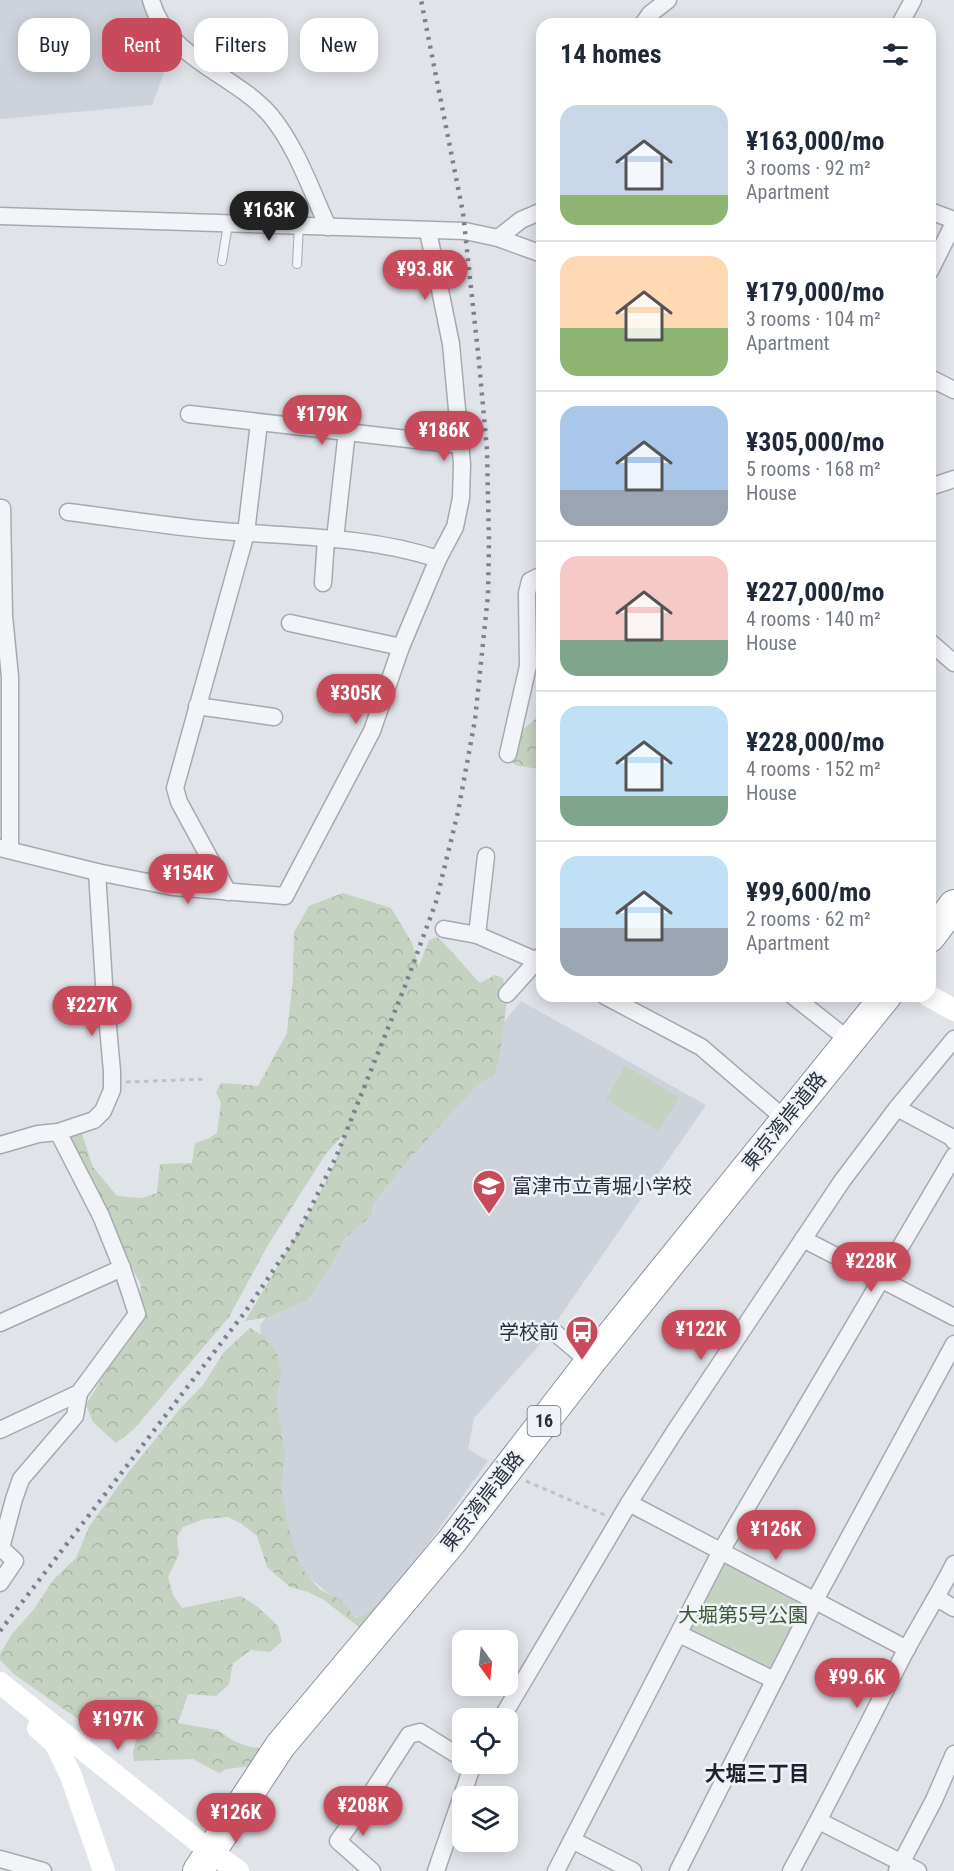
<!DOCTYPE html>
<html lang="en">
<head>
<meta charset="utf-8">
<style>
	body { margin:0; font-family:"Roboto Condensed","Noto Sans JP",sans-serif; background:#f2f2f3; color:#1f2937; height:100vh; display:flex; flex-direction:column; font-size:22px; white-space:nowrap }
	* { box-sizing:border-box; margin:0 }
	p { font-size:20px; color:#747a83 }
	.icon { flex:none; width:33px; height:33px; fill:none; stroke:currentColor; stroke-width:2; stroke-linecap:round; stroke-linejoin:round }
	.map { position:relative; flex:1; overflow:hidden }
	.side { position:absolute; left:536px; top:18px; width:400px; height:984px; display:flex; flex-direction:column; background:#fff; border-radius:18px; box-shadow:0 3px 15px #0003 }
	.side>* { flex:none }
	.hud { position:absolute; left:18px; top:18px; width:428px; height:54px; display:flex; gap:12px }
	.needle { width:39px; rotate:165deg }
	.buttons { position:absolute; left:452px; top:1630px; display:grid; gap:12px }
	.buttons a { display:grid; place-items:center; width:66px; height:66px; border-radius:12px; background:#fff; box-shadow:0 3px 15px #0003; font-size:30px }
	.price { position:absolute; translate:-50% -51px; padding:0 14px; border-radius:21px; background:#c74b5b; color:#fff; font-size:20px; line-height:39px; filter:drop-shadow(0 2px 3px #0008) }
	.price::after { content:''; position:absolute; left:50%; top:36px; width:18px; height:14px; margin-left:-9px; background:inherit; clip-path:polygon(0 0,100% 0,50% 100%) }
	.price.active { background:#222; color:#fff }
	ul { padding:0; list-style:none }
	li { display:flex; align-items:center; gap:18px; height:150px; padding:0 24px }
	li+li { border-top:2px solid #e0e1e3 }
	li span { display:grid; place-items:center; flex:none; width:168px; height:120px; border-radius:18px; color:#555 }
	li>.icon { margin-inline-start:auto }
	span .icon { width:72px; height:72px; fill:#fffc; stroke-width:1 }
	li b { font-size:26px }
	h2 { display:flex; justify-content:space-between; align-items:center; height:72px; padding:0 24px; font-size:26px }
	.pill { padding:0 21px; border-radius:18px; background:#fff; box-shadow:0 3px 15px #0003; font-size:21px; line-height:54px }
	.pill.active { background:#c74b5b; color:#fff }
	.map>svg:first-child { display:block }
	.built { fill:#ced2da }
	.forest { fill:url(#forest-crowns) }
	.green { fill:#c5d1c1 }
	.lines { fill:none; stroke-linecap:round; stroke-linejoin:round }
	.lane-casing { stroke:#a5aab2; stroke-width:10 }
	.street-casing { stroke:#a5aab2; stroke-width:19 }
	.highway-casing { stroke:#88909e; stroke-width:32 }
	.path { stroke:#bec1c7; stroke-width:3; stroke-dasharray:4.5 4.5; stroke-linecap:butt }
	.lane { stroke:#f2f4f7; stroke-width:8 }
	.street { stroke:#f2f4f7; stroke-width:16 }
	.secondary { stroke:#fff; stroke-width:22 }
	.highway { stroke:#fff; stroke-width:30 }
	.rail { stroke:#7a8291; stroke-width:4.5; stroke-dasharray:3 6; stroke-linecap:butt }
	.path-bridge { stroke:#bec1c7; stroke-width:3; stroke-dasharray:4.5 4.5; stroke-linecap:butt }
	.labels { text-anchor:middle; stroke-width:5; stroke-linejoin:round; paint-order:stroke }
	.shield { fill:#eff2f6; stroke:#646b76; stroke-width:1.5 }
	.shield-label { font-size:18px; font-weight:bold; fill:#29313f }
	.street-label { font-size:20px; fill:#29313f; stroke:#eff2f6 }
	.poi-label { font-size:20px; fill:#29313f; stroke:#eff2f6; text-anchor:start }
	.park-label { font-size:20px; fill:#3d5937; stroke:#eff2f6 }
	.neighbourhood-label { font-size:21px; font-weight:bold; fill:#1c222f; stroke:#eff2f6 }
</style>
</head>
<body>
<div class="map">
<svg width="954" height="1871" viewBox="0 0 954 1871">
	<defs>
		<pattern id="forest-crowns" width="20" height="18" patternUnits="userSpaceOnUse" patternTransform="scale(1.5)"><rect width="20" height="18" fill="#c5d1c1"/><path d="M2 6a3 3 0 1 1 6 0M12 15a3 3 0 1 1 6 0" fill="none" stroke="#a9b4a7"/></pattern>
	</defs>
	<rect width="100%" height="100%" fill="#e0e3e8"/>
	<!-- built -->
	<g class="built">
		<polygon points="0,0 144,0 150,19 172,51 152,105 0,119"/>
		<polygon points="521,1001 706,1105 543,1341 474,1418 468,1449 488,1461 368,1626 289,1561 260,1325"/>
	</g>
	<!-- forest -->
	<g class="forest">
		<polygon points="541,714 541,769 517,766 505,756 513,738"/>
		<path d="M343,893L391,908L412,943L419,966L429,940L437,937C453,951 465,968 480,983L495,975L503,978L507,1000L500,1054L494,1076L480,1082L403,1166L372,1205V1215L344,1239L330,1268L307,1300L269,1317L245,1321L309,1214L333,1168L345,1133L325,1155L268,1245L229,1317L134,1429L116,1443L93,1422L86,1405L108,1368L129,1341L139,1313L141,1284L116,1242L65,1142L73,1132L82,1134L93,1167L117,1196L142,1198L157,1193L160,1164L192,1163L195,1143L208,1139L217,1133L221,1103L216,1092L221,1083L258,1086L287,1033L293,979L294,932L309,906Z"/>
		<path d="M250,1328L265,1337L278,1355L281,1374L276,1401L285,1455L281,1486L288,1526L298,1559L306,1574L320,1590L340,1599L356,1618C371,1614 379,1602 388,1590L400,1588L369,1635L324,1600L308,1592L290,1587L267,1567L257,1536L242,1524L228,1517L204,1519L183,1527L177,1537L179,1554L168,1577L173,1595L182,1608L241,1596L258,1607L278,1626L282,1641L270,1652L251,1650L233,1663L229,1684L216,1696L188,1694L178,1723L217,1730L234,1741L250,1747L259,1748L260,1765L226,1769L219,1773L193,1759L134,1761L133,1752L138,1732L134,1717L123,1715L99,1721L78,1719L15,1675L0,1660V1654L12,1634L34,1609L54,1579L76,1558L89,1527L127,1474L179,1410L203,1385L224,1352Z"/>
	</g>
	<!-- green -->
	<g class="green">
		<polygon points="625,1066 679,1097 659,1131 606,1100"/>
		<polygon points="732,1563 798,1600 802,1608 772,1666 766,1669 691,1634 690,1628 723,1564"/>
	</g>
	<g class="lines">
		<!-- lane casing -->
		<g class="lane-casing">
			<g id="lane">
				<polyline points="222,261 228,224"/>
				<polyline points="297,264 299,226"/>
			</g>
		</g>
		<!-- street casing -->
		<g class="street-casing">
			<g id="street">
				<path d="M151,0C167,59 237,75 271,116C297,148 311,190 328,227"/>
				<polyline points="643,24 650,14 668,0"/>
				<polyline points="900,24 913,0"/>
				<polyline points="930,211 954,220"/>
				<polyline points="0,216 465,231 498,238 542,254"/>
				<polyline points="498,238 521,220 542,211"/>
				<polyline points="930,271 954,223"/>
				<polyline points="930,378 954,390"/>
				<polyline points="189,414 460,445"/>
				<polyline points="930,487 954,479"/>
				<polyline points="0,508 2,508 4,616 10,677 10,850"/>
				<path d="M68,512C119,518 170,527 222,531C294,537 369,536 438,559"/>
				<polyline points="335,539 347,431"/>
				<polyline points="323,583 326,539"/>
				<polyline points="290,623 401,647"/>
				<polyline points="930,642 954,663"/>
				<polyline points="197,706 274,717"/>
				<polyline points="508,754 528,666 527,593 530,581 542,575"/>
				<polyline points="0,848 97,872 173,887 285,896 372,731 401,647 438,559 455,527 461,498 462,464 451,344 428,231"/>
				<polyline points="228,892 179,802 175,788 246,533 259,423"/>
				<polyline points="444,929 477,935 542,963"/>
				<polyline points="477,935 486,856"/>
				<polyline points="507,994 542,955"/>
				<polyline points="605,996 701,1047 785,1119"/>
				<polyline points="793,996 850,1041"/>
				<polyline points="897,1108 951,1137 954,1141"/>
				<polyline points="0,1145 38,1134 58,1132 94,1120 103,1111 112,1090 112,1071 104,984 97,872"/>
				<polyline points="803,1239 954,1317"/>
				<polyline points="0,1323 122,1268"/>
				<polyline points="553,1331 590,1362"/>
				<polyline points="0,1430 79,1393 137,1314 122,1268 101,1216 58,1132"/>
				<polyline points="629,1503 907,1649"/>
				<polyline points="0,1547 15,1561 0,1583"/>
				<polyline points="1,1548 14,1499 21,1479 75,1416 79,1393"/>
				<polyline points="937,1598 954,1608"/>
				<polyline points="679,1634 774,1680"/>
				<polyline points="501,1719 629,1503 675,1431 842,1181 897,1108 954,1039"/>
				<polyline points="819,1821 918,1871"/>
				<polyline points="572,1840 633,1871"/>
				<polyline points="0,1859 43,1871"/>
				<polyline points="372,1871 338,1841 359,1812 409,1735 420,1732 462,1758"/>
				<polyline points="436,1871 473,1764"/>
				<polyline points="556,1871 721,1551 954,1156"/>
				<polyline points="678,1871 814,1602 954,1344"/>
				<path d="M791,1871C831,1799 867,1725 905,1652C921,1622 939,1594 954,1564"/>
				<polyline points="897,1871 934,1800 954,1754"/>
			</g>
		</g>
		<!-- highway casing -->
		<g class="highway-casing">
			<g id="highway">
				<polyline points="930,937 954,905"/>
				<polyline points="198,1871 280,1746 452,1541 590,1362 886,996"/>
			</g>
		</g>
		<!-- path -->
		<g class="path">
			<polyline points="126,1082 207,1079"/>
			<polyline points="526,1481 605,1515"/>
		</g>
		<!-- lane -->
		<use href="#lane" class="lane"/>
		<!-- street -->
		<use href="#street" class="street"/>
		<!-- secondary -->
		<g class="secondary">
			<polyline points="929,996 954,1010"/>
			<polyline points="0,1683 210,1851 238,1871"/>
			<polyline points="38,1728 55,1743 71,1776 104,1871"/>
		</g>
		<!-- highway -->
		<use href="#highway" class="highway"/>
		<!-- rail -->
		<polyline class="rail" points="0,1631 245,1312 296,1237 336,1157 405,986 436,902 458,812 475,720 488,595 489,542 487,450 479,362 463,213 421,0"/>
		<!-- path-bridge -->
		<polyline class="path-bridge" points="496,1461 517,1477"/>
	</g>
	<!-- icons -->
	<defs>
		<g id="school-pin" transform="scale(1.725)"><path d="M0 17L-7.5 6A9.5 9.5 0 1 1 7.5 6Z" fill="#c74b5b" stroke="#eff2f6"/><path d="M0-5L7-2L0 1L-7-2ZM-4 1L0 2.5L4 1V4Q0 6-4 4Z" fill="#fff"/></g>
		<g id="bus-pin" transform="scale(1.725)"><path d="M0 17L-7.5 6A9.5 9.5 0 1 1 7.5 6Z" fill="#c74b5b" stroke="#eff2f6"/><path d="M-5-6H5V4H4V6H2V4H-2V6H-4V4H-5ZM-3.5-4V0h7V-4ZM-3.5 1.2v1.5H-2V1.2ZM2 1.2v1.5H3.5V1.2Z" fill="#fff"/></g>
	</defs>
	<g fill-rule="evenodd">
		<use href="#school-pin" x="489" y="1186"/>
		<use href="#bus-pin" x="582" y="1332"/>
	</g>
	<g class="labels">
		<!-- shield labels -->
		<rect class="shield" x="527.5" y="1406" width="33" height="30" rx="4.5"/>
		<g class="shield-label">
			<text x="544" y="1427">16</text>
		</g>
		<!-- street labels -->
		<g class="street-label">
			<text transform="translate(784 1121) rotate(-51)" y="7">東京湾岸道路</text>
			<text transform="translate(482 1501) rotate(-52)" y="7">東京湾岸道路</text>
		</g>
		<!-- poi labels -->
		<g class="poi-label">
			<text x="512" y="1193">富津市立青堀小学校</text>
			<text x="559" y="1339" text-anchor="end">学校前</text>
		</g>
		<!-- park labels -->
		<g class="park-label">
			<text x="743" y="1622">大堀第5号公園</text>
		</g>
		<!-- neighbourhood labels -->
		<g class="neighbourhood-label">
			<text x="757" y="1781">大堀三丁目</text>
		</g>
	</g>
</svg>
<div class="buttons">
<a><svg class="needle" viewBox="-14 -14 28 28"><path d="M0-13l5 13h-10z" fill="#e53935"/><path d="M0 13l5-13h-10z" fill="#747a83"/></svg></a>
<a><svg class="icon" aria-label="locate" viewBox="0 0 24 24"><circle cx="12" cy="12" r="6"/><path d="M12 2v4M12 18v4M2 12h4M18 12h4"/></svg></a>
<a><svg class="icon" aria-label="layers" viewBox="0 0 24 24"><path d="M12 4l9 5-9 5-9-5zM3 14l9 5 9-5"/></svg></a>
</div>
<b class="price active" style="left:269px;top:242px">¥163K</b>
<b class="price" style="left:425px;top:301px">¥93.8K</b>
<b class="price" style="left:322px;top:446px">¥179K</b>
<b class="price" style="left:444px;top:462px">¥186K</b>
<b class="price" style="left:356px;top:725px">¥305K</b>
<b class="price" style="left:188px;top:905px">¥154K</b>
<b class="price" style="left:92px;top:1037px">¥227K</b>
<b class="price" style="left:871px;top:1293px">¥228K</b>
<b class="price" style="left:701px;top:1361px">¥122K</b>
<b class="price" style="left:776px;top:1561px">¥126K</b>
<b class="price" style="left:857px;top:1709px">¥99.6K</b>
<b class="price" style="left:118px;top:1751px">¥197K</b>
<b class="price" style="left:363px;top:1837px">¥208K</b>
<b class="price" style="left:236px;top:1844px">¥126K</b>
<div class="hud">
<a class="pill">Buy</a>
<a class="pill active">Rent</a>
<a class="pill">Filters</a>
<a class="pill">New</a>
</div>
<section class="side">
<h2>14 homes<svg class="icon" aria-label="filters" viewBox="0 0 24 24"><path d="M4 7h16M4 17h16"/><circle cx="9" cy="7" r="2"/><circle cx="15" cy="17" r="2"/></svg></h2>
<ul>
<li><span style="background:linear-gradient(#c9d6e8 75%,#8fb573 0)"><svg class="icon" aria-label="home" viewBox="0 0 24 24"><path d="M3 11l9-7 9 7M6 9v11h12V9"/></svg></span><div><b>¥163,000/mo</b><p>3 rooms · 92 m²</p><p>Apartment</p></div></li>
<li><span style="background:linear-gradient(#ffd9b3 60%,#8fb573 0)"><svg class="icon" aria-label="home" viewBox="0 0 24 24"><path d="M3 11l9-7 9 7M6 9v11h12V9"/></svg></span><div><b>¥179,000/mo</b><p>3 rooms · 104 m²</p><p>Apartment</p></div></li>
<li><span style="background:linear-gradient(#a9c7e8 70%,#9aa5b1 0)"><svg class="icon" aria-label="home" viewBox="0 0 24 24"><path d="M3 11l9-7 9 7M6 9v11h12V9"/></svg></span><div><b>¥305,000/mo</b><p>5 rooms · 168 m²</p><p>House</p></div></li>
<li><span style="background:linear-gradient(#f6c9c9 70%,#7fa58c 0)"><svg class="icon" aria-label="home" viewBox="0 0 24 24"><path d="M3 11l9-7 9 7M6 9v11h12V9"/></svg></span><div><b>¥227,000/mo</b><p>4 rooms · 140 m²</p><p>House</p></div></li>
<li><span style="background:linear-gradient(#bfe0f5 75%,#7fa58c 0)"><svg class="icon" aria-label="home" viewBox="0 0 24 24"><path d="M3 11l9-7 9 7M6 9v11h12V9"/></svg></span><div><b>¥228,000/mo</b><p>4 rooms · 152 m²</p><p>House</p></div></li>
<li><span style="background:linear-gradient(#bfe0f5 60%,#9aa5b1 0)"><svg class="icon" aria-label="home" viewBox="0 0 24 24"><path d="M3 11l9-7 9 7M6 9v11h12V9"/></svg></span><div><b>¥99,600/mo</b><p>2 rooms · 62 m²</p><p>Apartment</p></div></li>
</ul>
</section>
</div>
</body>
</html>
